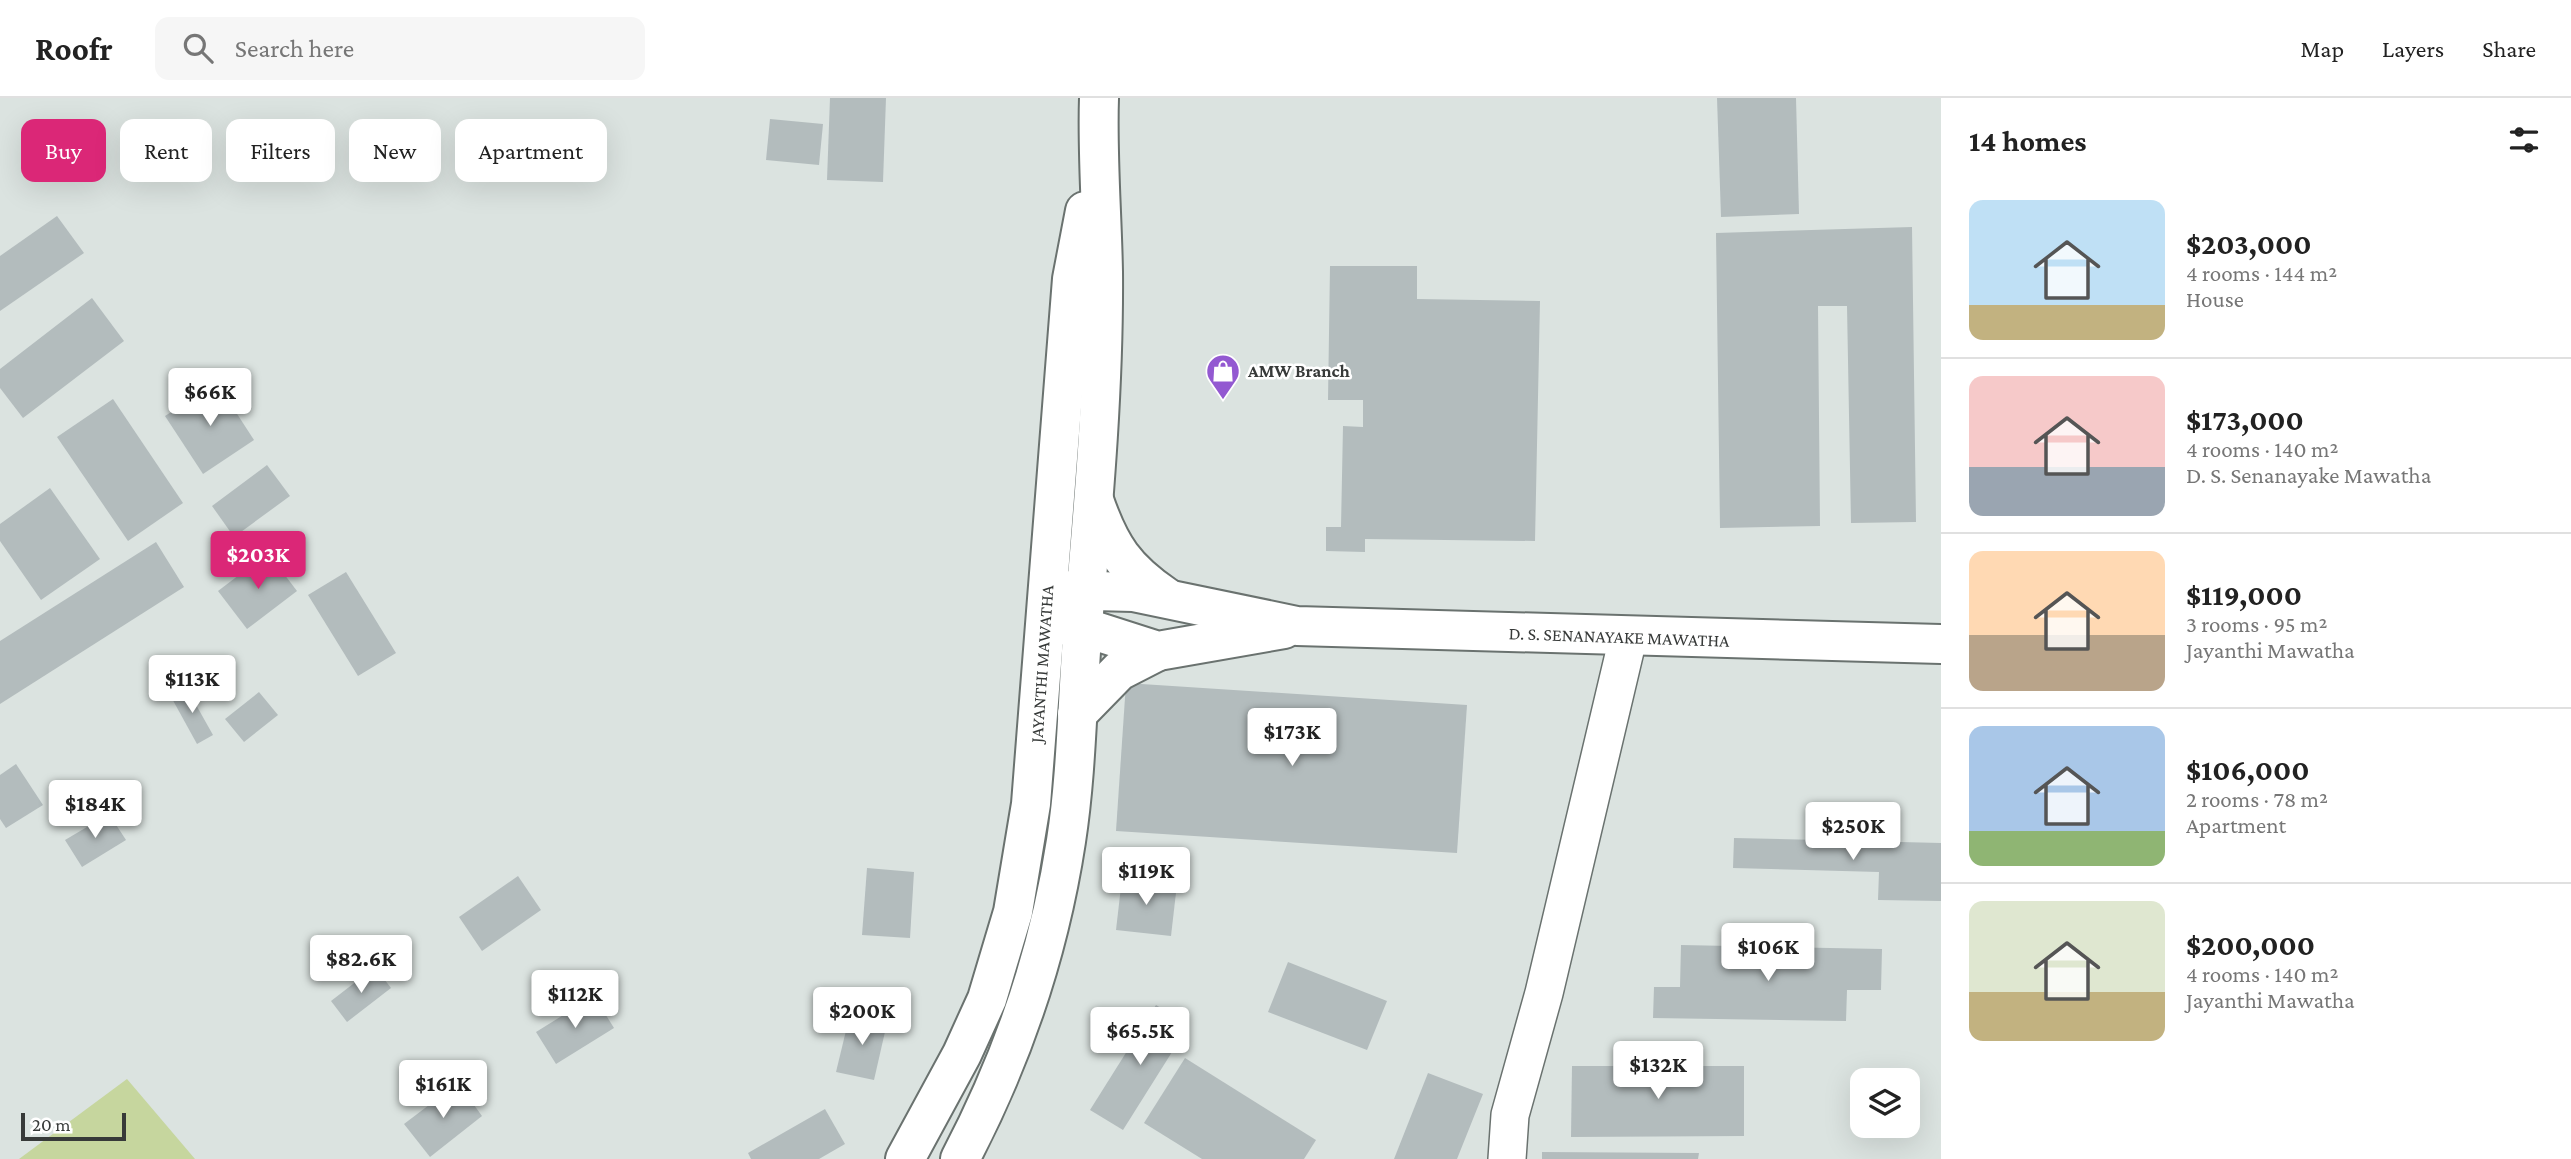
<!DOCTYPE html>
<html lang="en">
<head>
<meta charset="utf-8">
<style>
	body { margin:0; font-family:"Crimson Pro",serif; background:#f6f6f6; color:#222; height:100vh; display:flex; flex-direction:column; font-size:26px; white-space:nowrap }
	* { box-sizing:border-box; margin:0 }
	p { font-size:23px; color:#767676 }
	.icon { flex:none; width:38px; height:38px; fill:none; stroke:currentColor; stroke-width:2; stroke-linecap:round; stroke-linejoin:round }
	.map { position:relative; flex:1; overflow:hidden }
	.side { display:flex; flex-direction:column; background:#fff; width:630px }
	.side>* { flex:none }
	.top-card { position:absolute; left:21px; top:21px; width:665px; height:63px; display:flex; gap:14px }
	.buttons { position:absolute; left:1850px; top:970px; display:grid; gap:14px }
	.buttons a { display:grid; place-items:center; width:70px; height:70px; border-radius:14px; background:#fff; box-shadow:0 7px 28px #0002; font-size:35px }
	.scale { position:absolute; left:21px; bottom:18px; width:105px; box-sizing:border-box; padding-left:7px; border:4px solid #373a39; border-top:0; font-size:19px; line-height:24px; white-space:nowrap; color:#373a39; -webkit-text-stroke:5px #fff; paint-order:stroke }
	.price { position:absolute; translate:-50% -60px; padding:0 16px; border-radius:7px; background:#fff; color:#222; font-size:23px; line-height:46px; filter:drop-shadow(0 2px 4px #0008) }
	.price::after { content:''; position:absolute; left:50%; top:42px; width:21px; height:16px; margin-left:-10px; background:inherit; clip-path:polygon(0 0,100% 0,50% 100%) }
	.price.on { background:#db2777; color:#fff }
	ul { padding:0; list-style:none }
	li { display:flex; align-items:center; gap:21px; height:175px; padding:0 28px }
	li+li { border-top:2px solid #e0e0e0 }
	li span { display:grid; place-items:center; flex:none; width:196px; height:140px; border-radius:14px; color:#555 }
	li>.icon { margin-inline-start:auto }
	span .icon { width:84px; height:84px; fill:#fffc; stroke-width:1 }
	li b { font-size:30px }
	h2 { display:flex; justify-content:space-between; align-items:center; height:84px; padding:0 28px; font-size:30px }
	.chip { padding:0 24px; border-radius:14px; background:#fff; box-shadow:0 7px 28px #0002; font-size:24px; line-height:63px }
	.chip.on { background:#db2777; color:#fff }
	header { display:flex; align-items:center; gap:42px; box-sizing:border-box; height:98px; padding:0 35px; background:#fff; border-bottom:2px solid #e0e0e0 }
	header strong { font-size:33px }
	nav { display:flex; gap:38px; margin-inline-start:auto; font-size:24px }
	.search { width:490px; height:63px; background:#f6f6f6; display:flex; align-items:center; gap:18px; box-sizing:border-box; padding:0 24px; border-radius:14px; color:#767676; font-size:26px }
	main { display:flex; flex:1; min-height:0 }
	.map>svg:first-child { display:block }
	.green { fill:#c6d69e }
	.building { fill:#b3bcbd }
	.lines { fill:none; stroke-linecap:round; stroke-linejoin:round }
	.street-casing { stroke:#6a726f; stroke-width:40 }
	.primary-casing { stroke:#6a726f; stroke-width:42 }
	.highway-casing { stroke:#6a726f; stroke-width:42 }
	.street { stroke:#fff; stroke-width:37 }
	.primary { stroke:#fff; stroke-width:38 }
	.highway { stroke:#fff; stroke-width:38 }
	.labels { text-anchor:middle; stroke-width:5; stroke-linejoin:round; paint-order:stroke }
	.poi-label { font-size:18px; font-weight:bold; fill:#373a39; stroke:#fff; text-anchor:start }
	.street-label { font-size:18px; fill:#373a39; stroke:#fff }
</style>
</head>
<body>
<header>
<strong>Roofr</strong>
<div class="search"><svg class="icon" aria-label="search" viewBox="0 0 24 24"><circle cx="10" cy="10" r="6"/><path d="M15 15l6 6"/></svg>Search here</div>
<nav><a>Map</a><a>Layers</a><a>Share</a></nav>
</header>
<main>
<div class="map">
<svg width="1941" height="1061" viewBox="0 0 1941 1061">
	<rect width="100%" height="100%" fill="#dbe3e0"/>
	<!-- green -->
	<polygon class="green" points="127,981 195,1061 19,1061"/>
	<!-- building -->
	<g class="building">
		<polygon points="830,0 886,0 883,84 827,82"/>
		<polygon points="1717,0 1796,0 1799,116 1721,119"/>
		<polygon points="770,21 823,26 819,67 766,62"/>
		<polygon points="57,118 84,155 0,213 0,158"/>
		<polygon points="1912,129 1916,424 1851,425 1847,208 1818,208 1820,428 1720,430 1716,135"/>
		<polygon points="1330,168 1417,168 1417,201 1540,203 1535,443 1365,441 1365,454 1326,453 1326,429 1341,429 1343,328 1363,329 1363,302 1328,302"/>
		<polygon points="92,200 124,243 23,320 0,290 0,271"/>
		<polygon points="217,285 254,342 203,376 165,318"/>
		<polygon points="113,301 183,405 128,443 57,339"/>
		<polygon points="267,367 290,398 234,439 212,408"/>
		<polygon points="50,390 100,461 41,502 0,443 0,426"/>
		<polygon points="156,444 184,489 0,606 0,543"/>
		<polygon points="268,455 297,493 247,531 218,493"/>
		<polygon points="346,474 396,555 358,578 308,497"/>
		<polygon points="1126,585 1467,607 1457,755 1116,733"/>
		<polygon points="186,589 213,637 197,646 170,597"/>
		<polygon points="259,594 278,617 244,644 225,621"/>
		<polygon points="16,666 43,707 6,730 0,721 0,677"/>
		<polygon points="109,716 126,742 82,769 65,742"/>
		<polygon points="1734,740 1941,745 1941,803 1878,802 1879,774 1733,770"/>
		<polygon points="867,770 914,774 910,840 862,837"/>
		<polygon points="518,778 541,812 482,853 459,819"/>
		<polygon points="1122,780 1177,786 1171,838 1116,832"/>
		<polygon points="1681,847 1882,851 1881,892 1847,892 1846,923 1653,920 1654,889 1680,889"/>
		<polygon points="1288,864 1387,903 1367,952 1268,914"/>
		<polygon points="375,869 391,890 347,924 331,903"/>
		<polygon points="594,898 614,930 556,966 536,934"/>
		<polygon points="1156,907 1189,927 1123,1032 1090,1012"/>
		<polygon points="850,916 887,925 874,982 836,974"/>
		<polygon points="1185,960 1316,1042 1304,1061 1202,1061 1144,1025"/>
		<polygon points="1572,968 1744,968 1744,1038 1571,1039"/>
		<polygon points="1428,975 1483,996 1457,1061 1394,1061"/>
		<polygon points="458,985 482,1018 430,1059 404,1026"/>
		<polygon points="825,1011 845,1046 819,1061 751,1061 748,1055"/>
		<polygon points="1542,1054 1699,1055 1698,1061 1542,1061"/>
	</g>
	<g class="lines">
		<!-- street casing -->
		<g class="street-casing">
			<polyline id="street" points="1507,1061 1510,1017 1544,895 1628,540"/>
		</g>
		<!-- primary casing -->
		<g class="primary-casing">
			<g id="primary">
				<path d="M1094,402C1110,449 1125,471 1166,499"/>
				<polyline points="1055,492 1133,494 1297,528 1941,546"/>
				<polyline points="1049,526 1083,529 1158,553 1284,531"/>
				<polyline points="1077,616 1119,573 1158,553"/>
			</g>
		</g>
		<!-- highway casing -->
		<g class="highway-casing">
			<g id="highway">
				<polyline points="905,1061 962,956 987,901 1013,814 1031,706 1072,181 1085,113"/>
				<path d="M960,1061C1012,962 1049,854 1066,743C1077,672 1077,598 1083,526C1093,410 1104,291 1103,174C1102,116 1097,58 1099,0"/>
			</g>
		</g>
		<!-- street -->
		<use href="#street" class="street"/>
		<!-- primary -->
		<use href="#primary" class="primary"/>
		<!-- highway -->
		<use href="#highway" class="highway"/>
	</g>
	<!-- icons -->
	<defs>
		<g id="shop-pin" transform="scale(1.75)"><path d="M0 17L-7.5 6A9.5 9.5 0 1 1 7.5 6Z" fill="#9359d1" stroke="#fff"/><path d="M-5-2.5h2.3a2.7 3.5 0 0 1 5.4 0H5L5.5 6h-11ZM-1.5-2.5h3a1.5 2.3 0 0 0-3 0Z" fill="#fff"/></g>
	</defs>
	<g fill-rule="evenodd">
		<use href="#shop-pin" x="1223" y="273"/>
	</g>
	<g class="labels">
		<!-- poi labels -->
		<g class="poi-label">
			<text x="1248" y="279">AMW Branch</text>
		</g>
		<!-- street labels -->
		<g class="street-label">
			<text transform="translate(1619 539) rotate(2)" y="6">D. S. SENANAYAKE MAWATHA</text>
			<text transform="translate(1042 566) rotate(-86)" y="6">JAYANTHI MAWATHA</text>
		</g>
	</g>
</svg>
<div class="buttons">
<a><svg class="icon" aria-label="layers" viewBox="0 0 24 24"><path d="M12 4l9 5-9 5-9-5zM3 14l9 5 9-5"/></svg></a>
</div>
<div class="scale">20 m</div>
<b class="price" style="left:210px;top:330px">$66K</b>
<b class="price on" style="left:258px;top:493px">$203K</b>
<b class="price" style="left:192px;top:617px">$113K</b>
<b class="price" style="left:1292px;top:670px">$173K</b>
<b class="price" style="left:95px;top:742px">$184K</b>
<b class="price" style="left:1853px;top:764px">$250K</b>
<b class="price" style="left:1146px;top:809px">$119K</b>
<b class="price" style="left:1768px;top:885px">$106K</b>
<b class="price" style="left:361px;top:897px">$82.6K</b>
<b class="price" style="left:575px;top:932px">$112K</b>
<b class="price" style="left:862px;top:949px">$200K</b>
<b class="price" style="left:1140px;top:969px">$65.5K</b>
<b class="price" style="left:1658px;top:1003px">$132K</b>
<b class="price" style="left:443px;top:1022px">$161K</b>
<div class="top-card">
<a class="chip on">Buy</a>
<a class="chip">Rent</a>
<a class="chip">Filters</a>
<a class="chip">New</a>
<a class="chip">Apartment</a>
</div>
</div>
<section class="side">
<h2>14 homes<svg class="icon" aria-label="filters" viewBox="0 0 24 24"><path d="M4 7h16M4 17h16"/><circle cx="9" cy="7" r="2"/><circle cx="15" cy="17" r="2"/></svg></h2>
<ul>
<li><span style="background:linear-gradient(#bfe0f5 75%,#c2b280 0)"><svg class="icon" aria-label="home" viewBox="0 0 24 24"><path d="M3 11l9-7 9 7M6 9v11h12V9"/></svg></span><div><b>$203,000</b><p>4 rooms · 144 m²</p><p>House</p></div></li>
<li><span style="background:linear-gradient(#f6c9c9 65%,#9aa5b1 0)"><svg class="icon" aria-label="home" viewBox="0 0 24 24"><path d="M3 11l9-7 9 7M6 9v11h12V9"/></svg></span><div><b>$173,000</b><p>4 rooms · 140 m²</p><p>D. S. Senanayake Mawatha</p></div></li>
<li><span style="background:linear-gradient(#ffd9b3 60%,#b9a48a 0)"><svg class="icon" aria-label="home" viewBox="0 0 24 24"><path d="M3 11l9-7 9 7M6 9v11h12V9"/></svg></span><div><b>$119,000</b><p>3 rooms · 95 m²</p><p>Jayanthi Mawatha</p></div></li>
<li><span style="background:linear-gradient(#a9c7e8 75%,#8fb573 0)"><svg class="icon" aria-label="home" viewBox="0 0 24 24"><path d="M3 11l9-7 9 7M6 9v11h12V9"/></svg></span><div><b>$106,000</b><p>2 rooms · 78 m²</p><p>Apartment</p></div></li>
<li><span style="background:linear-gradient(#dfe7d0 65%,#c2b280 0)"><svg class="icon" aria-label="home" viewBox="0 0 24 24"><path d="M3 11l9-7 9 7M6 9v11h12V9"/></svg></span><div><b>$200,000</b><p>4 rooms · 140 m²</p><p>Jayanthi Mawatha</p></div></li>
</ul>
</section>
</main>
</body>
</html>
